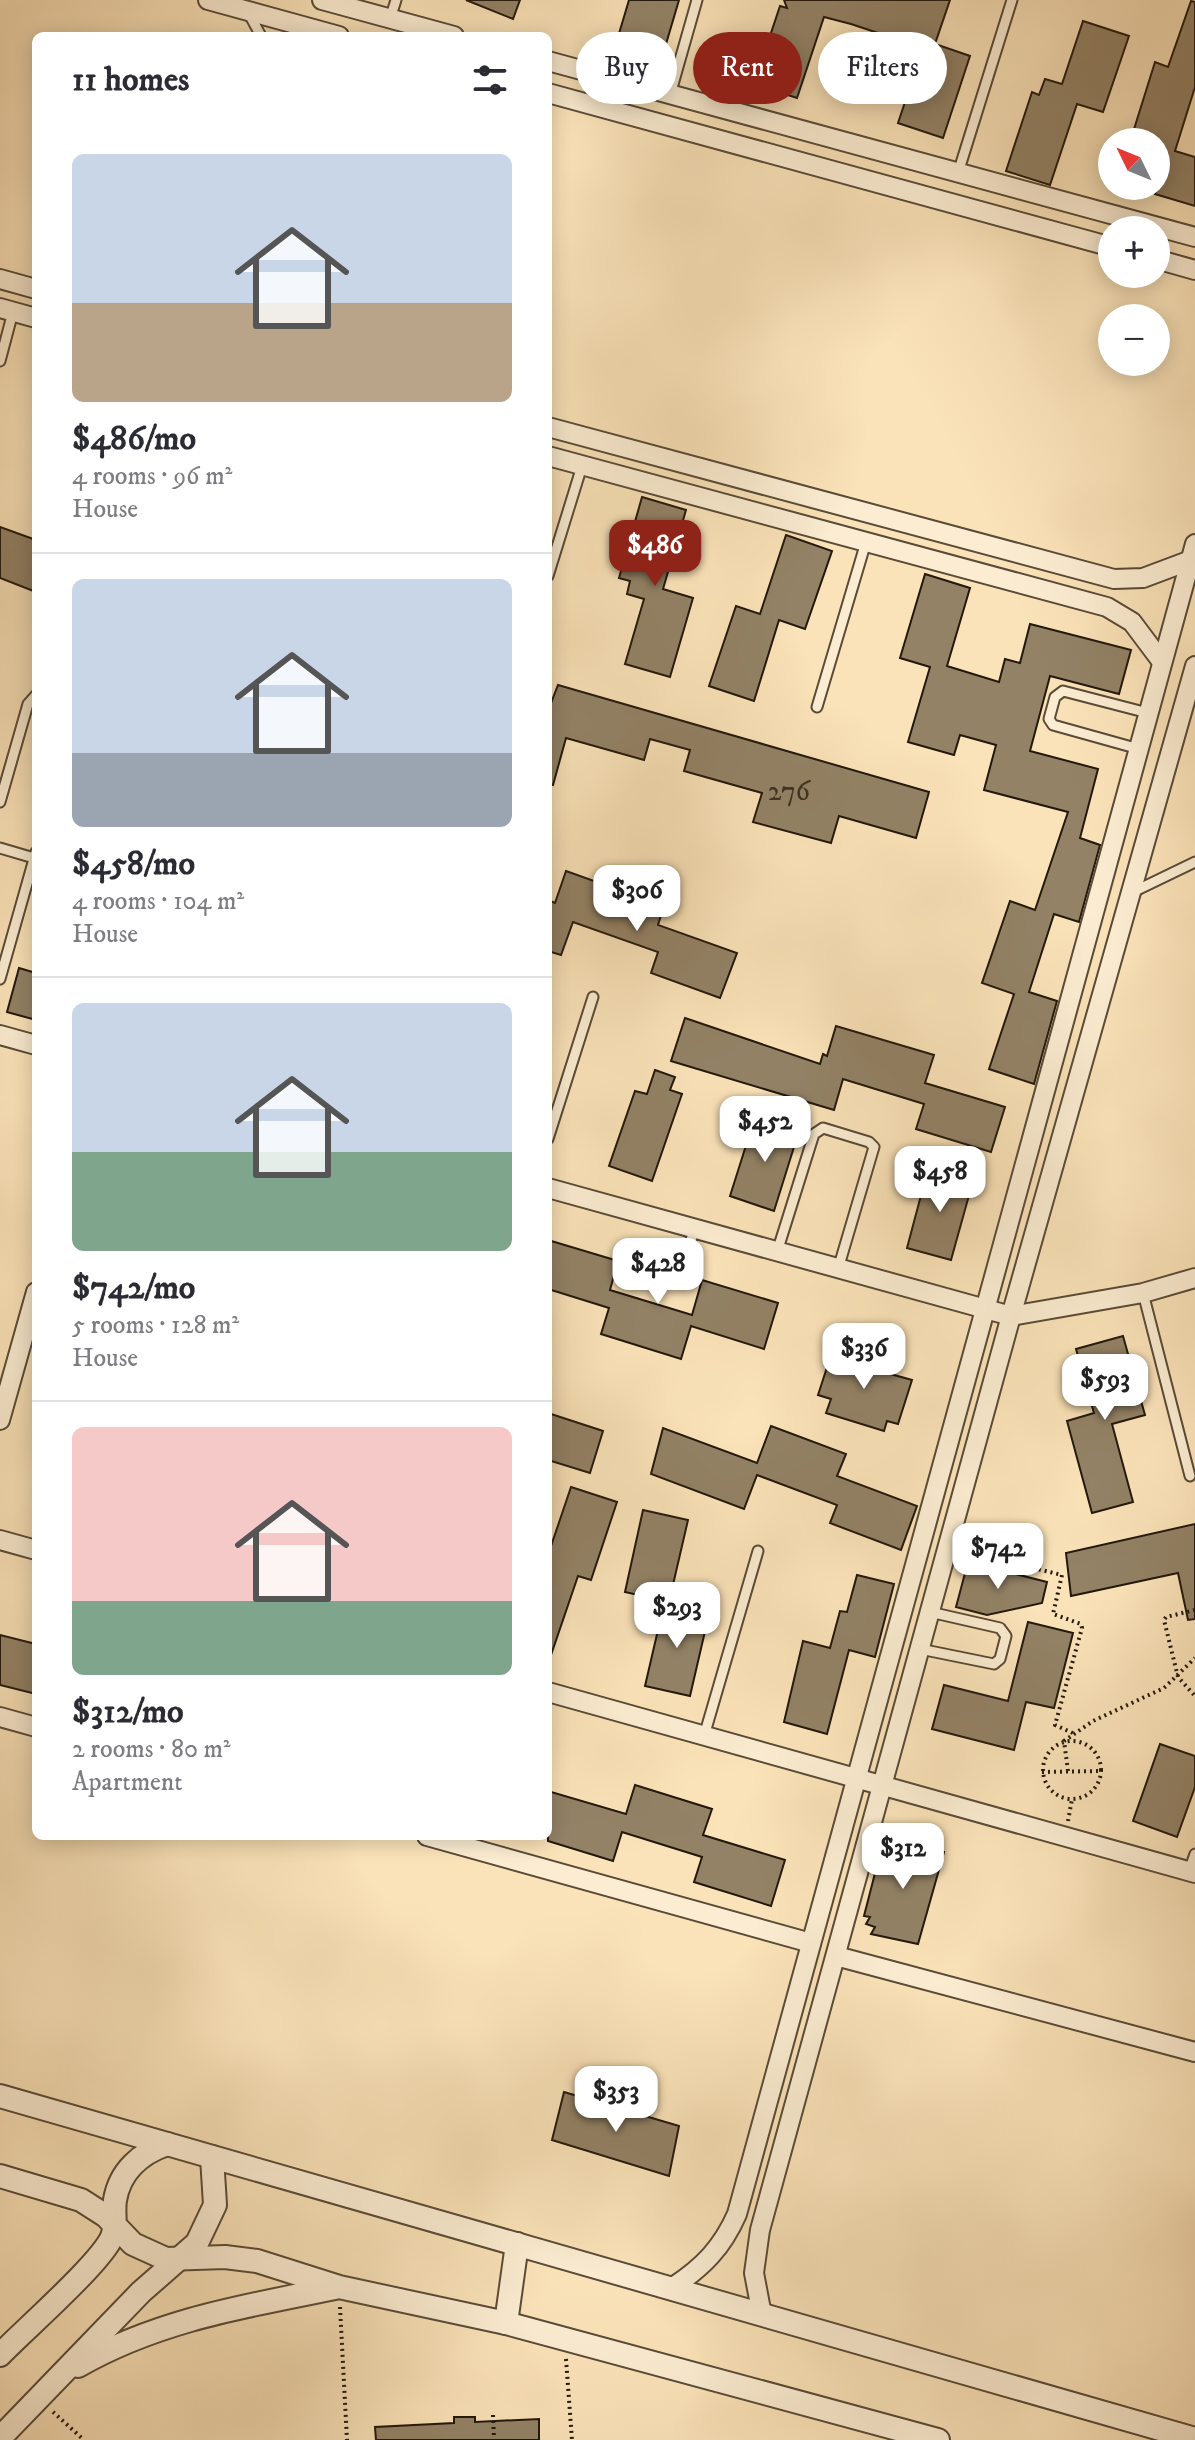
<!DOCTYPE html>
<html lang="en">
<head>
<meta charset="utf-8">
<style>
	body { margin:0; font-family:"IM FELL DW Pica",serif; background:#f2f2f3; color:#2b2b33; height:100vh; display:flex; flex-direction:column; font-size:30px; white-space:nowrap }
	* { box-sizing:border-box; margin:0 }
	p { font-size:26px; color:#7c7c81 }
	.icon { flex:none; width:44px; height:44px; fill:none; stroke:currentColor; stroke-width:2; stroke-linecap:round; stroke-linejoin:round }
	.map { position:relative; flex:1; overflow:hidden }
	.details { position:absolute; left:32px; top:32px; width:520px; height:1808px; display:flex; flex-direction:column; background:#fff; border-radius:12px; box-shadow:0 4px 20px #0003 }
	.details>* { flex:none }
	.banner { position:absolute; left:576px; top:32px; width:498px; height:72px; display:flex; gap:16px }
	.needle { width:52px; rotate:313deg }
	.fabs { position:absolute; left:1098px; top:128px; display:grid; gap:16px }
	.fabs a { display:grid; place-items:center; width:72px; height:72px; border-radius:50%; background:#fff; box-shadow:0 4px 20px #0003; font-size:40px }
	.price { position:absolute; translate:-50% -68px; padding:0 18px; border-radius:16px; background:#fff; color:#222; font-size:26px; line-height:52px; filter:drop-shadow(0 2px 4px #0008) }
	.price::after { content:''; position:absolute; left:50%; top:48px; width:24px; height:18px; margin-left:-12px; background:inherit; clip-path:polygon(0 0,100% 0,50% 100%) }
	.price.selected { background:#8f2418; color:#fff }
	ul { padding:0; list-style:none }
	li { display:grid; align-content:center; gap:16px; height:424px; padding:0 40px }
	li+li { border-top:2px solid #e1e1e2 }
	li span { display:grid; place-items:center; height:248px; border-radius:12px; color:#555 }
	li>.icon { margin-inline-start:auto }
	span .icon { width:144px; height:144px; fill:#fffc; stroke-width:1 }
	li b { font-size:34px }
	h2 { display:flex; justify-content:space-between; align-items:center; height:96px; padding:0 40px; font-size:34px }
	.chip { padding:0 28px; border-radius:36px; background:#fff; box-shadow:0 4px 20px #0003; font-size:28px; line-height:72px }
	.chip.selected { background:#8f2418; color:#fff }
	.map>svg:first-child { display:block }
	.building { fill:#938266; stroke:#23180c; stroke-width:2 }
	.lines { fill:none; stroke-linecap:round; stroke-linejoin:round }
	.service-casing { stroke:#594b37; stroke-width:13 }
	.minor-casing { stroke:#594b37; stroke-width:22 }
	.tertiary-casing { stroke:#594b37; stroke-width:26 }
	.path { stroke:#23180c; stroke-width:4; stroke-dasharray:2 4; stroke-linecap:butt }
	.service { stroke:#fcedd2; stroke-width:9 }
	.minor { stroke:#fcedd2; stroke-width:18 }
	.tertiary { stroke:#fcedd2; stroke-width:22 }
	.labels { text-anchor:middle; stroke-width:6; stroke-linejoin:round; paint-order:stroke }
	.number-label { font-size:28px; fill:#3f3222 }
</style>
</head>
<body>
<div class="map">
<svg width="1195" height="2440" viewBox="0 0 1195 2440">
	<rect width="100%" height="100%" fill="#fbe3b9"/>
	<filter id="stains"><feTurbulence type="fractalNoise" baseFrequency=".0025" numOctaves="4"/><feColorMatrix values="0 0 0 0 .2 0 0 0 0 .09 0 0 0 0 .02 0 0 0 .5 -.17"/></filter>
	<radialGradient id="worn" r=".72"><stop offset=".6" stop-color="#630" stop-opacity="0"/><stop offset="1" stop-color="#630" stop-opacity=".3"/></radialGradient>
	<!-- building -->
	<g class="building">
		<polygon points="466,0 520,0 513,19"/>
		<polygon points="629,0 679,0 661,61 615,47"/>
		<polygon points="784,0 950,0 935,44 970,56 943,138 898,123 923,48 851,24 824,17 797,98 754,84 780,6 787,8"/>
		<polygon points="1191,1 1195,2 1195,87 1175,151 1195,157 1195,206 1155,194 1162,170 1156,168 1156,142 1130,142 1155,62 1168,67"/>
		<polygon points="1083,21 1129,36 1103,112 1077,104 1050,185 1006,171 1032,92 1039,95 1045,79 1062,84"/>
		<polygon points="642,497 686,510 663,589 693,598 670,677 625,664 644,599 627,594 630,581 619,578"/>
		<polygon points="0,527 36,540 36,592 0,578"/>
		<polygon points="786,535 832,551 805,629 779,620 754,701 709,686 736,606 760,614"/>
		<polygon points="925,574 970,588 947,666 999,682 1005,659 1020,663 1030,624 1131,650 1119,694 1050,676 1030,751 1098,769 1080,838 1100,845 1079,922 1054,914 1029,992 1057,1001 1034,1084 989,1069 1014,994 982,983 1010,901 1035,910 1068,812 984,790 996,745 960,735 954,755 908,742 930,667 900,658"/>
		<polygon points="558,685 929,792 916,838 839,816 831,843 753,822 762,793 684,771 690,750 650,739 644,760 566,738 553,785 548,784 548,711"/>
		<polygon points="566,871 664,906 658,925 737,953 720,998 651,973 658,952 573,922 561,955 548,951 548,900 555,903"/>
		<polygon points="19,968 36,973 36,1020 7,1012"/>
		<polygon points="685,1018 820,1064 823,1054 827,1056 836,1026 934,1055 925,1083 1005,1107 991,1152 916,1129 924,1104 843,1079 834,1110 671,1061"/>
		<polygon points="655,1070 675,1077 670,1090 682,1094 652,1181 609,1166 635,1091 647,1094"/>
		<polygon points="755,1117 799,1131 774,1211 730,1196"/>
		<polygon points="928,1169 973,1181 951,1260 907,1248"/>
		<polygon points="548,1240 618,1261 610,1290 692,1315 702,1280 778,1303 764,1349 691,1326 681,1359 601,1334 609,1308 548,1289"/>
		<polygon points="1123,1336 1145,1415 1112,1424 1133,1502 1092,1513 1067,1421 1094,1413 1076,1349"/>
		<polygon points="856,1351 890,1362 887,1373 912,1380 898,1424 887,1421 884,1431 826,1413 831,1399 818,1395 831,1355 853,1362"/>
		<polygon points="548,1413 603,1431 590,1473 548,1460"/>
		<polygon points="771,1426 846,1454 837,1476 917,1506 901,1550 830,1523 837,1505 757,1475 744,1509 651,1474 663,1428 757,1463"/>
		<polygon points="571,1487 617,1502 591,1580 578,1576 551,1655 548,1655 548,1555"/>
		<polygon points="643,1510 688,1520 669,1602 625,1592"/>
		<polygon points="1195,1524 1195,1619 1188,1620 1178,1573 1071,1596 1066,1553"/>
		<polygon points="968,1562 1047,1582 1042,1603 987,1615 956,1607"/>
		<polygon points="857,1575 894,1584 875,1657 849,1650 827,1734 784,1722 803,1641 830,1648 840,1611 847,1612"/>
		<polygon points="664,1604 709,1614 690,1696 645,1686"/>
		<polygon points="1028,1622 1073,1633 1054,1708 1026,1702 1014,1750 932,1729 944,1685 1008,1701"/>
		<polygon points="0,1635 36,1644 36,1694 0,1685"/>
		<polygon points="1160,1744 1195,1756 1195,1787 1177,1837 1133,1821"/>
		<polygon points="635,1785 712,1809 703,1835 785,1860 771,1906 694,1882 702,1857 622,1832 613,1861 548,1841 548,1791 626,1814"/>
		<polygon points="892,1839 944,1852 918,1944 871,1934 875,1927 866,1924 870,1917 864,1916 882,1846 890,1848"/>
		<polygon points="564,2092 679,2126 669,2176 552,2140"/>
		<polygon points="454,2417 475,2417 475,2422 539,2419 539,2440 376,2440 375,2427 454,2423"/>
	</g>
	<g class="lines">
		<!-- service casing -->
		<g class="service-casing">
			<g id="service">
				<polyline points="249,14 261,36"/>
				<polyline points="390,19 396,0"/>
				<polyline points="670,95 697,0"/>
				<polyline points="958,173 1012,0"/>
				<polyline points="0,361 13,312"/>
				<polyline points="548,576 582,466"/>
				<polyline points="817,707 866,542"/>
				<polyline points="1139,749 1053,725 1049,719 1055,697 1063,691 1148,713"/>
				<polyline points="0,802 28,704 36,695"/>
				<polyline points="0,848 34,858"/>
				<polyline points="1133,892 1195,862"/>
				<polyline points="0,979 36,852"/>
				<polyline points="548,1139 593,997"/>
				<polyline points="777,1252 814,1134 823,1128 869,1142 874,1147 838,1269"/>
				<polyline points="684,1267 694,1229"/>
				<polyline points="1143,1293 1190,1476"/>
				<polyline points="920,1649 994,1664 1000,1659 1006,1636 1000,1628 930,1612"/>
				<polyline points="704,1736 758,1551"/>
				<polyline points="1189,1871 1195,1854"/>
			</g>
		</g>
		<!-- minor casing -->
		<g class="minor-casing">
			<g id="minor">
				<polyline points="208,0 339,36"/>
				<polyline points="322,0 454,36"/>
				<polyline points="548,61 1195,237"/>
				<polyline points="548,93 1112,247"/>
				<polyline points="1156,259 1195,270"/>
				<polyline points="0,279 36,289"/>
				<polyline points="0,308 36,318"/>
				<polyline points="548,427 1114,579 1143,578 1191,560"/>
				<polyline points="548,456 1107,607 1132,622 1162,662"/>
				<polyline points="0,1035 36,1045"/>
				<polyline points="548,1188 1011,1316 1143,1293 1195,1278"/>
				<polyline points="0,1420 36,1292"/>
				<polyline points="0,1540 36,1550"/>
				<polyline points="548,1692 1195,1873"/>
				<polyline points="0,1717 36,1727"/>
				<polyline points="427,1836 811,1943"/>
				<polyline points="836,1956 1195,2052"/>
				<path d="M673,2287C703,2267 722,2248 737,2214L1195,544"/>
				<polyline points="762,2315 754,2273 760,2230 1011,1316 1195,666"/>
			</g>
		</g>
		<!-- tertiary casing -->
		<g class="tertiary-casing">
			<g id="tertiary">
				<polyline points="0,2096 1195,2439"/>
				<polyline points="0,2176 81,2200 106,2216 133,2244 166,2259 225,2257 257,2261 339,2287 506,2323 938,2440"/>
				<polyline points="506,2323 517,2244"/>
				<path d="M0,2355C24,2330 100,2264 112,2237C117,2224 113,2213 115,2200C120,2171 141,2153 167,2144"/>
				<path d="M78,2366C158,2320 246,2306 335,2288"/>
				<polyline points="0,2438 141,2292 197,2243 215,2205 212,2157"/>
			</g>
		</g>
		<!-- path -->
		<g class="path">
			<polyline points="963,1551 1062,1575 1053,1614 1081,1624 1082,1628 1055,1725 1075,1734"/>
			<polyline points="1195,1610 1166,1617 1164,1620 1178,1677 1195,1696"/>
			<circle cx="1072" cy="1770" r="29"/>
			<polyline points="1068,1771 1064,1741 1093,1721 1164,1688 1195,1658"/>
			<polyline points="1042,1772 1102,1771"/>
			<polyline points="1068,1821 1072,1799"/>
			<polyline points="340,2307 347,2440"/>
			<polyline points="566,2359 572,2440"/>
			<polyline points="53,2412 84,2440"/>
			<polyline points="493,2415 494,2440"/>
		</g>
		<!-- service -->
		<use href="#service" class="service"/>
		<!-- minor -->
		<use href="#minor" class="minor"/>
		<!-- tertiary -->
		<use href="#tertiary" class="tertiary"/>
	</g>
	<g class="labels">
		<!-- number labels -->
		<g class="number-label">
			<text x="789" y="800">276</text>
		</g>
	</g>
	<rect width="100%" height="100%" filter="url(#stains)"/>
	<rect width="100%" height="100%" fill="url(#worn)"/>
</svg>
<div class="fabs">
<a><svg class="needle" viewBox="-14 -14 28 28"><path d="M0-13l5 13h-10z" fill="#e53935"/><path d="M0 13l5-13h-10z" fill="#7c7c81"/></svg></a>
<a>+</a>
<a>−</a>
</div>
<b class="price selected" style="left:655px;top:588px">$486</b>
<b class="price" style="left:637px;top:933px">$306</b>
<b class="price" style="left:765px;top:1164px">$452</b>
<b class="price" style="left:940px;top:1214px">$458</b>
<b class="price" style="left:658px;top:1306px">$428</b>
<b class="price" style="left:864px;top:1391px">$336</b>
<b class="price" style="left:1105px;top:1422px">$593</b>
<b class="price" style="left:998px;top:1591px">$742</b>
<b class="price" style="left:677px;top:1650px">$293</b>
<b class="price" style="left:903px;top:1891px">$312</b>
<b class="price" style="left:616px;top:2134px">$353</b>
<div class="banner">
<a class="chip">Buy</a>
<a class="chip selected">Rent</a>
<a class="chip">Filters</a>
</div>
<section class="details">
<h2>11 homes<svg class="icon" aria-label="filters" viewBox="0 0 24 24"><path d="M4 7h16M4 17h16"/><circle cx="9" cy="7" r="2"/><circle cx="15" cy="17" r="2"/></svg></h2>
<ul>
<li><span style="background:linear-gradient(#c9d6e8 60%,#b9a48a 0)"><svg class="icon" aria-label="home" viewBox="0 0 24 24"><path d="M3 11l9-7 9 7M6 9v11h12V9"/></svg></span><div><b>$486/mo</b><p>4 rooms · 96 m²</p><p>House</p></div></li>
<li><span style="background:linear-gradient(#c9d6e8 70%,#9aa5b1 0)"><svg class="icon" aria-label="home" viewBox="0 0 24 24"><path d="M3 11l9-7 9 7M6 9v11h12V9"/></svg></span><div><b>$458/mo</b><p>4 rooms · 104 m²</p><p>House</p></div></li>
<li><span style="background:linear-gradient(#c9d6e8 60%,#7fa58c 0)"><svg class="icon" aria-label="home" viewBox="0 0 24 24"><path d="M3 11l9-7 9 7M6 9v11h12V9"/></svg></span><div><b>$742/mo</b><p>5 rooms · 128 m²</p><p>House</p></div></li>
<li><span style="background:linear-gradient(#f6c9c9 70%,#7fa58c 0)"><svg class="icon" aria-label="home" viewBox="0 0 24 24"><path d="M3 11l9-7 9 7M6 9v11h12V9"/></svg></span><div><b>$312/mo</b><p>2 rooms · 80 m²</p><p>Apartment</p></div></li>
</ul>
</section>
</div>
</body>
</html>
